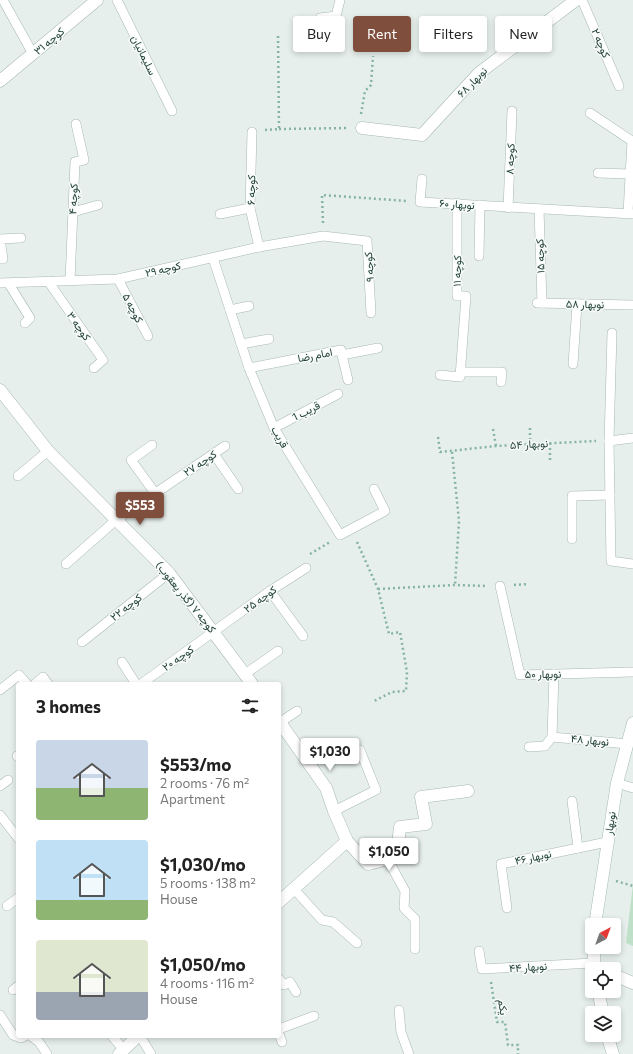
<!DOCTYPE html>
<html lang="en">
<head>
<meta charset="utf-8">
<style>
	body { margin:0; font-family:Commissioner,Vazirmatn,sans-serif; background:#f6f6f6; color:#222; height:100vh; display:flex; flex-direction:column; font-size:15px; white-space:nowrap }
	* { box-sizing:border-box; margin:0 }
	p { font-size:13px; color:#767676 }
	.icon { flex:none; width:22px; height:22px; fill:none; stroke:currentColor; stroke-width:2; stroke-linecap:round; stroke-linejoin:round }
	.map { position:relative; flex:1; overflow:hidden }
	.side { position:absolute; left:16px; top:682px; width:265px; height:356px; display:flex; flex-direction:column; background:#fff; border-radius:4px; box-shadow:0 2px 6px #0003 }
	.side>* { flex:none }
	.hud { position:absolute; left:293px; top:16px; width:280px; height:36px; display:flex; gap:8px }
	.needle { width:26px; rotate:41deg }
	.fabs { position:absolute; left:585px; top:918px; display:grid; gap:8px }
	.fabs a { display:grid; place-items:center; width:36px; height:36px; border-radius:4px; background:#fff; box-shadow:0 2px 6px #0003; font-size:20px }
	.price { position:absolute; translate:-50% -34px; padding:0 9px; border-radius:4px; background:#fff; color:#222; font-size:13px; line-height:26px; filter:drop-shadow(0 1px 2px #0008) }
	.price::after { content:''; position:absolute; left:50%; top:24px; width:12px; height:9px; margin-left:-6px; background:inherit; clip-path:polygon(0 0,100% 0,50% 100%) }
	.price.on { background:#804e3d; color:#fff }
	ul { padding:0; list-style:none }
	li { display:flex; align-items:center; gap:12px; height:100px; padding:0 20px }
	li span { display:grid; place-items:center; flex:none; width:112px; height:80px; border-radius:4px; color:#555 }
	li>.icon { margin-inline-start:auto }
	span .icon { width:48px; height:48px; fill:#fffc; stroke-width:1 }
	li b { font-size:17px }
	h2 { display:flex; justify-content:space-between; align-items:center; height:48px; padding:0 20px; font-size:17px }
	.pill { padding:0 14px; border-radius:4px; background:#fff; box-shadow:0 2px 6px #0003; font-size:14px; line-height:36px }
	.pill.on { background:#804e3d; color:#fff }
	.map>svg:first-child { display:block }
	.green { fill:#bfe0c8 }
	.lines { fill:none; stroke-linecap:round; stroke-linejoin:round }
	.lane-casing { stroke:#a8b8b2; stroke-width:10 }
	.street-casing { stroke:#a8b8b2; stroke-width:13 }
	.secondary-casing { stroke:#a4bbb3; stroke-width:13 }
	.path { stroke:#86b3a5; stroke-width:2.5; stroke-dasharray:2 3; stroke-linecap:butt }
	.lane { stroke:#fff; stroke-width:9 }
	.street { stroke:#fff; stroke-width:12 }
	.secondary { stroke:#fff; stroke-width:12 }
	.labels { text-anchor:middle; stroke-width:3; stroke-linejoin:round; paint-order:stroke }
	.street-label { font-size:11px; fill:#24423a; stroke:#f7fbf9 }
</style>
</head>
<body>
<div class="map">
<svg width="633" height="1054" viewBox="0 0 633 1054">
	<rect width="100%" height="100%" fill="#e6efeb"/>
	<!-- green -->
	<polygon class="green" points="633,884 633,946 626,943"/>
	<g class="lines">
		<!-- lane casing -->
		<g class="lane-casing">
			<g id="lane">
				<polyline points="3,0 33,54"/>
				<polyline points="117,0 172,111"/>
				<polyline points="582,0 619,86"/>
				<polyline points="320,18 336,16 340,0"/>
				<polyline points="590,113 632,141 628,213"/>
				<polyline points="252,132 250,208 259,247"/>
				<polyline points="598,173 630,174"/>
				<polyline points="422,179 420,202 633,214"/>
				<polyline points="508,208 512,111"/>
				<polyline points="539,209 542,303"/>
				<polyline points="73,212 98,205"/>
				<polyline points="220,214 250,208"/>
				<polyline points="479,256 480,205"/>
				<polyline points="213,258 249,368 274,428 340,535 385,511 374,489"/>
				<polyline points="0,259 3,259 0,239 21,238"/>
				<polyline points="118,279 148,336"/>
				<polyline points="48,281 103,360 94,368"/>
				<polyline points="70,281 75,162 84,160 76,124"/>
				<polyline points="0,283 118,279 259,247 323,236 367,241 371,313"/>
				<polyline points="9,284 30,318 25,323"/>
				<polyline points="537,303 633,305"/>
				<polyline points="230,310 249,306"/>
				<polyline points="612,333 609,441 611,561 633,564"/>
				<polyline points="241,344 269,339"/>
				<polyline points="342,355 348,380"/>
				<polyline points="573,364 577,304"/>
				<polyline points="249,368 341,350 342,355 378,348"/>
				<polyline points="460,372 502,372 501,382"/>
				<polyline points="440,375 460,377 466,296 457,296 457,203"/>
				<polyline points="274,428 338,394"/>
				<polyline points="609,441 633,438"/>
				<polyline points="152,445 131,460 155,493"/>
				<polyline points="214,454 238,489"/>
				<polyline points="18,476 48,451"/>
				<polyline points="572,539 572,496 610,495"/>
				<polyline points="66,564 116,520 225,446"/>
				<polyline points="500,586 520,675 633,672"/>
				<polyline points="270,591 303,636"/>
				<polyline points="82,642 169,573"/>
				<polyline points="122,662 136,684"/>
				<polyline points="245,674 278,651"/>
				<polyline points="35,684 43,677 48,684"/>
				<polyline points="141,684 270,591 306,568"/>
				<polyline points="0,690 19,675 27,684"/>
				<polyline points="279,723 297,711"/>
				<polyline points="552,737 628,744"/>
				<polyline points="529,747 545,746 552,737 554,674"/>
				<polyline points="17,756 18,756"/>
				<polyline points="617,783 633,788"/>
				<polyline points="0,786 8,780"/>
				<polyline points="572,801 578,848"/>
				<polyline points="334,811 376,790 360,750"/>
				<polyline points="0,815 18,838"/>
				<polyline points="388,860 405,891 404,908 415,919 415,949"/>
				<polyline points="294,889 322,920 333,922 357,943"/>
				<polyline points="7,906 18,898"/>
				<polyline points="507,908 501,864 607,842"/>
				<polyline points="479,951 482,969 593,963"/>
				<polyline points="279,979 284,985 290,982 296,992"/>
				<polyline points="13,990 18,986"/>
				<polyline points="399,1010 401,1032 409,1054"/>
				<polyline points="0,1015 13,1035 21,1038 25,1036"/>
				<polyline points="279,1029 314,1016"/>
				<polyline points="279,1034 282,1042"/>
				<polyline points="31,1036 39,1042 47,1054"/>
				<polyline points="112,1036 123,1049"/>
				<polyline points="140,1036 151,1054"/>
			</g>
		</g>
		<!-- street casing -->
		<g class="street-casing">
			<g id="street">
				<polyline points="0,81 97,0"/>
				<polyline points="362,128 422,135 479,73 576,0"/>
				<polyline points="0,390 48,451 169,573 252,684"/>
				<polyline points="279,721 326,788 334,811 347,841"/>
				<path d="M279,902L347,841L368,864C397,858 397,855 400,827L426,824L421,797L468,791"/>
				<polyline points="614,975 633,983"/>
				<polyline points="119,1054 138,1036"/>
			</g>
		</g>
		<!-- secondary casing -->
		<g class="secondary-casing">
			<g id="secondary">
				<polyline points="595,925 617,783 633,723"/>
				<polyline points="594,969 594,947"/>
				<polyline points="598,991 603,1013"/>
				<polyline points="607,1035 613,1054"/>
			</g>
		</g>
		<!-- path -->
		<g class="path">
			<polyline points="361,114 365,91 371,85 373,56"/>
			<polyline points="279,129 348,128"/>
			<polyline points="265,130 279,129 278,35"/>
			<polyline points="323,223 322,195 407,201"/>
			<polyline points="493,429 496,446"/>
			<polyline points="438,437 440,452 496,446 596,441"/>
			<polyline points="550,443 550,460"/>
			<polyline points="530,445 530,426"/>
			<polyline points="452,452 459,521 455,585"/>
			<polyline points="357,542 378,589 389,634 400,632 407,672 406,691 392,692 374,701"/>
			<polyline points="310,554 330,542"/>
			<polyline points="514,585 528,584"/>
			<polyline points="378,589 455,585 487,586"/>
			<polyline points="616,881 633,886"/>
			<polyline points="491,982 497,1022 505,1022 508,1045 518,1045 518,1054"/>
		</g>
		<!-- lane -->
		<use href="#lane" class="lane"/>
		<!-- street -->
		<use href="#street" class="street"/>
		<!-- secondary -->
		<use href="#secondary" class="secondary"/>
	</g>
	<g class="labels">
		<!-- street labels -->
		<g class="street-label">
			<text transform="translate(49 41) rotate(-40)" y="4">کوچه ۳۱</text>
			<text transform="translate(601 43) rotate(67)" y="4">کوچه ۲</text>
			<text transform="translate(144 55) rotate(64)" y="4">سلیمانیان</text>
			<text transform="translate(472 82) rotate(-45)" y="4">نوبهار ۶۸</text>
			<text transform="translate(510 159) rotate(-88)" y="4">کوچه ۸</text>
			<text transform="translate(251 190) rotate(-89)" y="4">کوچه ۶</text>
			<text transform="translate(73 199) rotate(-87)" y="4">کوچه ۴</text>
			<text transform="translate(457 204) rotate(4)" y="4">نوبهار ۶۰</text>
			<text transform="translate(540 256) rotate(-92)" y="4">کوچه ۱۵</text>
			<text transform="translate(369 267) rotate(-94)" y="4">کوچه ۹</text>
			<text transform="translate(163 269) rotate(-13)" y="4">کوچه ۲۹</text>
			<text transform="translate(457 271) rotate(-89)" y="4">کوچه ۱۱</text>
			<text transform="translate(585 304) rotate(1)" y="4">نوبهار ۵۸</text>
			<text transform="translate(133 308) rotate(62)" y="4">کوچه ۵</text>
			<text transform="translate(79 326) rotate(55)" y="4">کوچه ۳</text>
			<text transform="translate(315 355) rotate(-11)" y="4">امام رضا</text>
			<text transform="translate(306 411) rotate(-27)" y="4">قریب 1</text>
			<text transform="translate(280 437) rotate(60)" y="4">قریب</text>
			<text transform="translate(529 444) rotate(-3)" y="4">نوبهار ۵۴</text>
			<text transform="translate(200 463) rotate(-34)" y="4">کوچه ۲۷</text>
			<text transform="translate(186 597) rotate(51)" y="4">کوچه ۷ (گذر یعقوب)</text>
			<text transform="translate(260 599) rotate(-36)" y="4">کوچه ۲۵</text>
			<text transform="translate(126 607) rotate(-38)" y="4">کوچه ۲۲</text>
			<text transform="translate(178 658) rotate(-35)" y="4">کوچه ۲۰</text>
			<text transform="translate(543 674) rotate(-1)" y="4">نوبهار ۵۰</text>
			<text transform="translate(590 740) rotate(5)" y="4">نوبهار ۴۸</text>
			<text transform="translate(610 823) rotate(-81)" y="4">نوبهار</text>
			<text transform="translate(533 857) rotate(-12)" y="4">نوبهار ۴۶</text>
			<text transform="translate(528 967) rotate(-4)" y="4">نوبهار ۴۴</text>
			<text transform="translate(503 1007) rotate(80)" y="4">یکم</text>
		</g>
	</g>
</svg>
<div class="fabs">
<a><svg class="needle" viewBox="-14 -14 28 28"><path d="M0-13l5 13h-10z" fill="#e53935"/><path d="M0 13l5-13h-10z" fill="#767676"/></svg></a>
<a><svg class="icon" aria-label="locate" viewBox="0 0 24 24"><circle cx="12" cy="12" r="6"/><path d="M12 2v4M12 18v4M2 12h4M18 12h4"/></svg></a>
<a><svg class="icon" aria-label="layers" viewBox="0 0 24 24"><path d="M12 4l9 5-9 5-9-5zM3 14l9 5 9-5"/></svg></a>
</div>
<b class="price on" style="left:140px;top:526px">$553</b>
<b class="price" style="left:330px;top:772px">$1,030</b>
<b class="price" style="left:389px;top:872px">$1,050</b>
<div class="hud">
<a class="pill">Buy</a>
<a class="pill on">Rent</a>
<a class="pill">Filters</a>
<a class="pill">New</a>
</div>
<section class="side">
<h2>3 homes<svg class="icon" aria-label="filters" viewBox="0 0 24 24"><path d="M4 7h16M4 17h16"/><circle cx="9" cy="7" r="2"/><circle cx="15" cy="17" r="2"/></svg></h2>
<ul>
<li><span style="background:linear-gradient(#c9d6e8 60%,#8fb573 0)"><svg class="icon" aria-label="home" viewBox="0 0 24 24"><path d="M3 11l9-7 9 7M6 9v11h12V9"/></svg></span><div><b>$553/mo</b><p>2 rooms · 76 m²</p><p>Apartment</p></div></li>
<li><span style="background:linear-gradient(#bfe0f5 75%,#8fb573 0)"><svg class="icon" aria-label="home" viewBox="0 0 24 24"><path d="M3 11l9-7 9 7M6 9v11h12V9"/></svg></span><div><b>$1,030/mo</b><p>5 rooms · 138 m²</p><p>House</p></div></li>
<li><span style="background:linear-gradient(#dfe7d0 65%,#9aa5b1 0)"><svg class="icon" aria-label="home" viewBox="0 0 24 24"><path d="M3 11l9-7 9 7M6 9v11h12V9"/></svg></span><div><b>$1,050/mo</b><p>4 rooms · 116 m²</p><p>House</p></div></li>
</ul>
</section>
</div>
</body>
</html>
